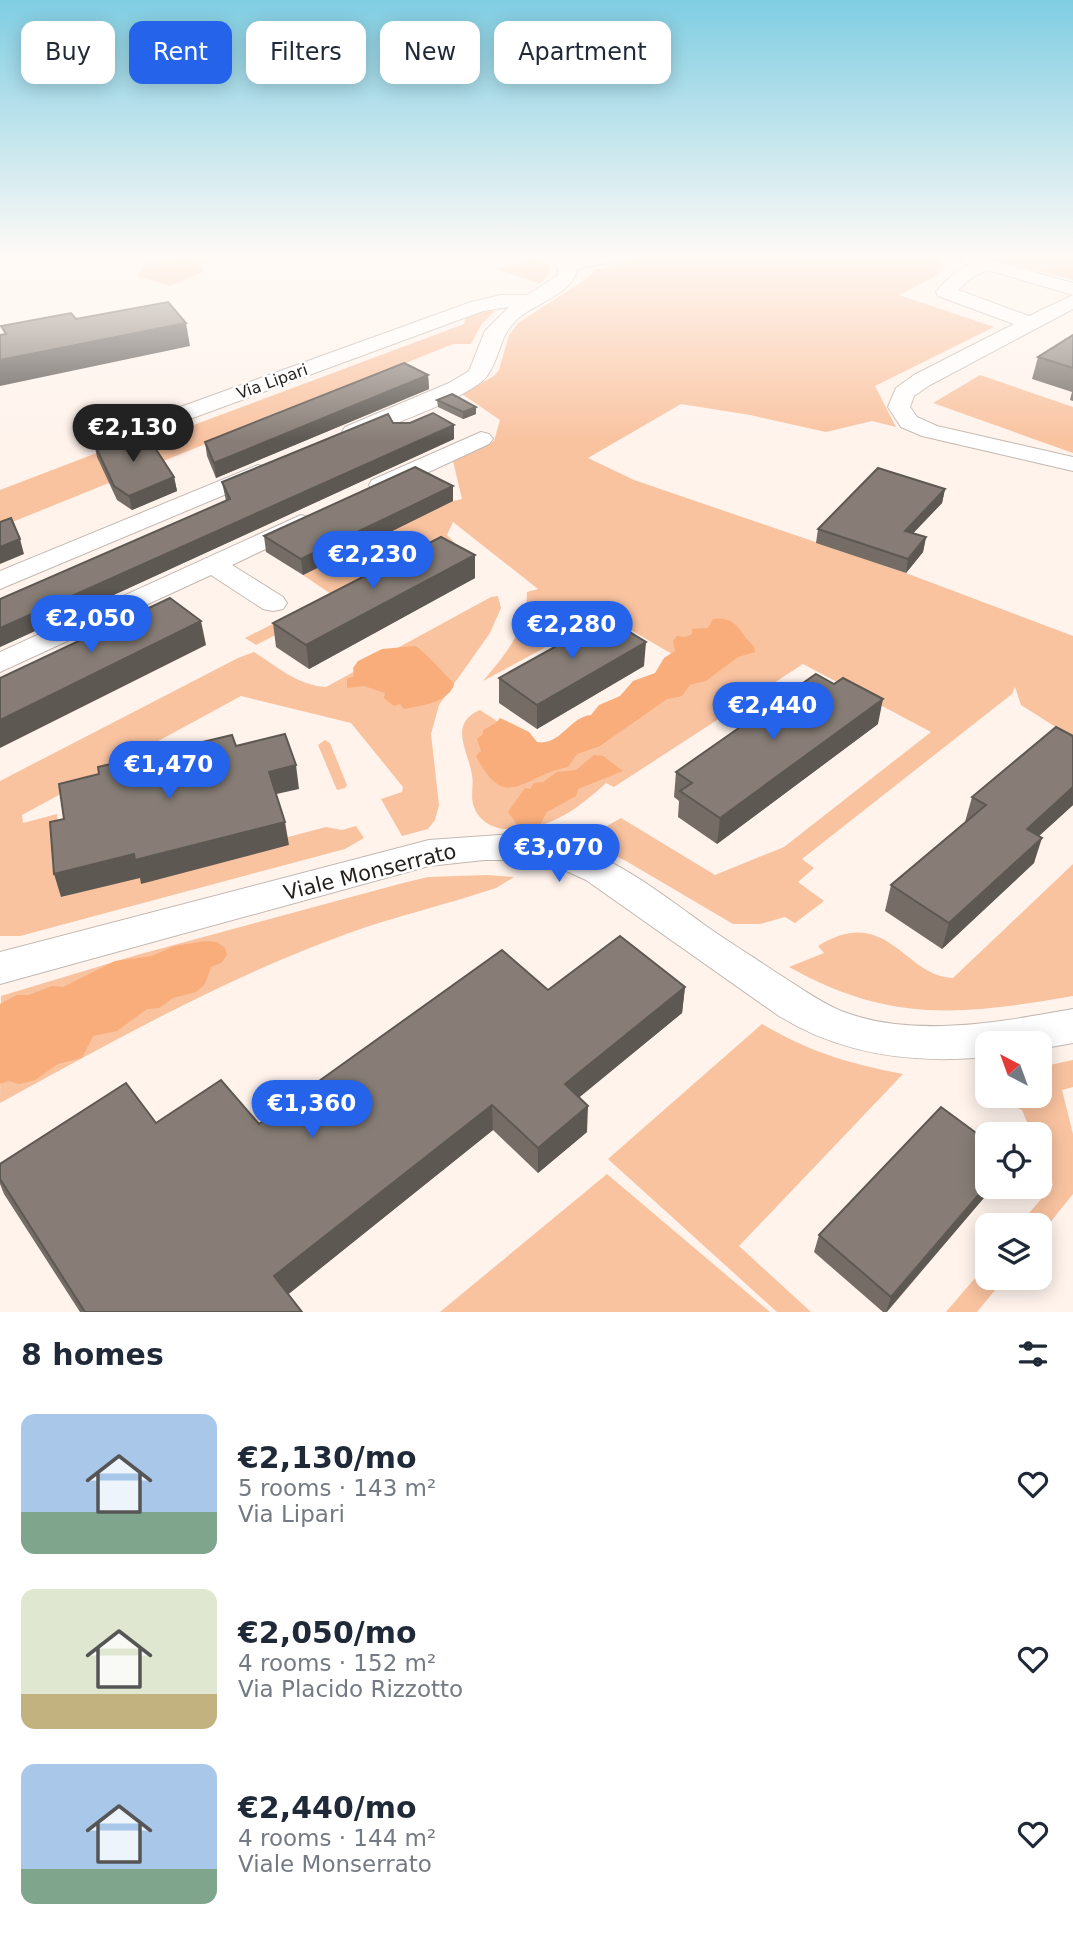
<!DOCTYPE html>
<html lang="en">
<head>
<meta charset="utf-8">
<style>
	body { margin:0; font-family:"DejaVu Sans",sans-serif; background:#f6f6f7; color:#1f2937; height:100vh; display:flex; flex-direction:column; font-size:26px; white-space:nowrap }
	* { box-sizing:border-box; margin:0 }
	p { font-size:23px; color:#747a83 }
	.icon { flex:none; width:38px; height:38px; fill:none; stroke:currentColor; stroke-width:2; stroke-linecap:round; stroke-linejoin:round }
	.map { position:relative; height:1312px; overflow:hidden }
	.details { display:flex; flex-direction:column; background:#fff; flex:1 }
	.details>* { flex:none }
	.hud { position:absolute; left:21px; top:21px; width:700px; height:63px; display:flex; gap:14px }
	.needle { width:46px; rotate:319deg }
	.fabs { position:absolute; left:975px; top:1031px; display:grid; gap:14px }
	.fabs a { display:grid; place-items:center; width:77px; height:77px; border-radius:14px; background:#fff; box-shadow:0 4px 18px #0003; font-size:35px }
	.price { position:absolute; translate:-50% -60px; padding:0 16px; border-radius:24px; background:#2563eb; color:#fff; font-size:23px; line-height:46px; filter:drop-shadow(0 2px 4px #0008) }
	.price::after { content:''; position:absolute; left:50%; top:42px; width:21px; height:16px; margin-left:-10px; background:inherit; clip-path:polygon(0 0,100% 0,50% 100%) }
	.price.selected { background:#222; color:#fff }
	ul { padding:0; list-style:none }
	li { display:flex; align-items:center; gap:21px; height:175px; padding:0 21px }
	li span { display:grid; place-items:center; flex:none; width:196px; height:140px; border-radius:14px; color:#555 }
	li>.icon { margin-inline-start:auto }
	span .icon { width:84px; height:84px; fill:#fffc; stroke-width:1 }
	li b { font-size:30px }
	h2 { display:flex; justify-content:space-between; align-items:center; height:84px; padding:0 21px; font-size:30px }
	.pill { padding:0 24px; border-radius:14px; background:#fff; box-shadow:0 4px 18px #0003; font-size:24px; line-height:63px }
	.pill.selected { background:#2563eb; color:#fff }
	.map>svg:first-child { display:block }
	.green { fill:#f9c3a0 }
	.forest { fill:#f8ad7a }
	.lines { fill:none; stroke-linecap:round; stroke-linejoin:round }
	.minor-casing { stroke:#c2b8b1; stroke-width:2 }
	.minor { fill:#fff; fill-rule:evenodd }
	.wall { fill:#746c65 }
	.shaded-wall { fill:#5e5853 }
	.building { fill:#877d76; stroke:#5e5853; stroke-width:2 }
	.labels { text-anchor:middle; stroke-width:5; stroke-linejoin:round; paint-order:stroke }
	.far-street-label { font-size:16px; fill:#231f1c; stroke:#fff }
	.near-street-label { font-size:21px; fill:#231f1c; stroke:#fff }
</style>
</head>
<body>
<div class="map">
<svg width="1073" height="1312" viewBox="0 0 1073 1312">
	<rect width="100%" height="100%" fill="#fff3ec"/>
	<!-- green -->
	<g class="green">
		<path d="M181,257L194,260L215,257L202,264L203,272L170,286L138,276C149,248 162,267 181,257Z"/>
		<polygon points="537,257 547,264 551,272 540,284 497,269"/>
		<path d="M642,257L937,259L942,267L938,275L899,295L994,327L875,386L896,427L872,421L826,432L750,415L681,404L588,458L634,480L906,573L1073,636V738L1021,705L1015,687L1012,694L802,859L814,868L798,882L824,901L795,923L785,917L760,924H733L626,861L587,842L586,838L621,818L715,875L784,847L931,732L803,664L614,787L606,783C578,809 547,832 507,829C493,829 479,821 474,807C470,797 474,785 472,775C468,750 448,724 480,710L541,750L684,661L605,615L483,681C506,654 527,629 527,592L538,589L453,522L447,535L455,543L256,645L245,638L331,594L303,575L453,501L462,499L453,461L494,441L500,420L462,394L494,376L499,370L509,335L518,323L588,278L596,269L611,268L608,266Z"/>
		<polygon points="987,257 1073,257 1073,280 988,258"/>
		<polygon points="492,310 495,311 481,325 471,344 453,344 0,527 0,490 162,428 172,433 464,324 466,316"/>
		<polygon points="980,375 1073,407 1073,453 933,403"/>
		<path d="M498,596L501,608L490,633L439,705L431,734L439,805L435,820L428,829L402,836L381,799L402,792L403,787L351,723L241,696L22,815L23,823L57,814L62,897L326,827L342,830L356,826L364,838L345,849L20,936H0V781L238,658L254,652C276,666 299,686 326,687L491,597Z"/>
		<polygon points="325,740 330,743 347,785 345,788 337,790 318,745"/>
		<path d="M1073,864V996C963,1015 891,1024 789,967L824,953L818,946C888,903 904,977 953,978Z"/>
		<path d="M487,875L514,877L496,888C448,904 397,916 349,933C227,977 113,1041 0,1103L1,996L137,955L403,883L428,877Z"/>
		<path d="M762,1024C812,1053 847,1063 903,1074L739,1246L811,1312H777L608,1159Z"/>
		<polygon points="1073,1060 1073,1087 1062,1090 1073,1134 1073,1194 1040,1235 1040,1225 1019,1225 1053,1185 1040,1153 1040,1134 1032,1134 1022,1110 1003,1101 1004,1096 1040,1096 1040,1067"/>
		<polygon points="607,1174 770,1312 440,1312"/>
		<polygon points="987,1264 987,1278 1005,1278 977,1312 946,1312"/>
	</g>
	<!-- forest -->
	<g class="forest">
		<path d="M713,619C732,617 736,624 746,638C751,644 754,644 755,652L738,657L706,681L690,685L682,696L667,699L600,746L577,754L568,767C522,776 506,814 476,756L481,751L477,739L483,734V730L496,723L500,718L529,732L537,742C561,746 569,717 591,715L599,705L620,696L633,681L655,673L664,658L675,651L673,641L677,636L685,637L692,634V629L708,628Z"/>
		<path d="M415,646C421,648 448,677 454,684C450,702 420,706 404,709L400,704L394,706L384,698L385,693L364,686L347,688V679L354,676L353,668L358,661L382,649Z"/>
		<polygon points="594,755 603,756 623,771 578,789 576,796 547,812 540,825 521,830 508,812 525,788 530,789 534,783 543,782 557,772 576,770"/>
		<polygon points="206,941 217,942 225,948 227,955 221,963 211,967 205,984 196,992 173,998 159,1008 147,1009 117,1031 93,1036 82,1058 58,1064 35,1080 19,1084 9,1081 0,1084 0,1004 17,995 29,995 52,986 63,987 115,961 152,956 174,946"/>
	</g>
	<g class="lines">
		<!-- minor casing -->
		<g class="minor-casing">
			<g id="minor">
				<path d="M549,257H568L570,260L619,257L616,261L577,269C573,293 539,302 521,316C498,334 502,355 487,376C473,396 388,426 361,437H345L342,432L345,427L449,383L469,371L485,331L509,307L483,311L141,437H125L122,432L125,427L471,302L501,295H527L557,276L559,269Z"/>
				<path d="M960,257H981L1073,283V295L988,270L972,277L958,290L1029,316L1073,295V309L930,385L914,396L910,407L917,417L937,426L1073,457V471L922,436L901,427L888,407L896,388L914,375L1014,324L938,296L936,292C945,281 956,270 970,265L962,263Z"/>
				<polygon points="481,432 489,434 493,439 489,444 390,490 381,492 372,490 369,485 372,480"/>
				<polygon points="258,465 267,467 270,472 267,477 0,589 0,571"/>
				<polygon points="301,515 310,518 314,523 310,528 232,565 283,597 287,603 283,609 273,611 263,609 211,575 0,672 0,652"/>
				<path d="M513,834C590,838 646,882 706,926C729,942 753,957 777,973C798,986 818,1001 841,1011C913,1039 1000,1022 1073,1009V1043L1040,1049V1043H987V1057C914,1064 842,1055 779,1016L586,880L553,865L526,860H484L429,866L0,984V952L429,840Z"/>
			</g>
		</g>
		<!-- minor -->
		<use href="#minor" class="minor"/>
	</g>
	<!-- wall -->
	<g class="wall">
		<polygon points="1073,335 1073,401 1070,400 1072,392 1032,379 1038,357"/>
		<polygon points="428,375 429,389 216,478 207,456 205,442"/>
		<polygon points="437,400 476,407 476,414 463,419 438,407"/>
		<polygon points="393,423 454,439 0,647 0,599 226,501 222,482"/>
		<polygon points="94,443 174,477 177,491 132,510 117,500 97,457"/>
		<polygon points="945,489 942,503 913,533 926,537 923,552 906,573 816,543 818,529"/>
		<polygon points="453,501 303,575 266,552 264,536"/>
		<polygon points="475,555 475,578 309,669 276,647 273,623"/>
		<polygon points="644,666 537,729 499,703 499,678"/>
		<polygon points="878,724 717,844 678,817 679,801 674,797 676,772"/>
		<polygon points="1073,736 1073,805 1039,836 1034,863 942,949 885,911 891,885 965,822 972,797"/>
		<polygon points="685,987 682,1013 579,1097 587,1132 538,1173 493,1130 288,1294 302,1312 80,1312 4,1194 0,1184 0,1164 156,1123 259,1124 548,990"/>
		<polygon points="987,1186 994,1186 887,1312 883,1312 814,1252 819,1235"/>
	</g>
	<!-- shaded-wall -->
	<g class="shaded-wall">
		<polygon points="186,323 190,346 0,386 0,360"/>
		<polygon points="428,375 429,389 216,478 214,463"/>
		<polygon points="476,407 476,414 463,419 463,412"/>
		<polygon points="454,425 454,439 0,647 0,628"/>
		<polygon points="174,477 177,491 132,510 129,496"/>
		<polygon points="453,486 453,501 303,575 301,559"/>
		<polygon points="945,489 942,503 902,545 905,531"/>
		<polygon points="926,537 923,552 906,573 908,559"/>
		<polygon points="20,539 24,554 0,564 0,547"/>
		<polygon points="475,555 475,578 309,669 306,645"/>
		<polygon points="201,621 206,645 0,748 0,720"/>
		<polygon points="646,642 644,666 537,729 537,705"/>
		<polygon points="883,699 878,724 717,844 720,818"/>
		<polygon points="296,765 299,789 272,795 269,772"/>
		<polygon points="1073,787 1073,805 1019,854 1027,829"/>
		<polygon points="285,822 289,845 141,884 140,878 61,897 54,874 134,854"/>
		<polygon points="1042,838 1034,863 942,949 949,923"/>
		<polygon points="685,987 682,1013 564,1110 565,1084"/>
		<polygon points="492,1105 493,1130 280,1301 274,1276"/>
		<polygon points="588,1106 587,1132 538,1173 538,1148"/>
		<polygon points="987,1185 987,1186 994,1186 886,1312 891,1297"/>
	</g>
	<!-- building -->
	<g class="building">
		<polygon points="168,302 186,323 0,360 0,335 6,334 1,326 71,313 76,319"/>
		<polygon points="1073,335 1073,368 1038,357"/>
		<polygon points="404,363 428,375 214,463 205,442"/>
		<polygon points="452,394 476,407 463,412 437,400"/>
		<polygon points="433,413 454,425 0,628 0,599 230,499 222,482 388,414 393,423 410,423"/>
		<polygon points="146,434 174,477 129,496 114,486 94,443"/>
		<polygon points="415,467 453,486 301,559 264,536"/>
		<polygon points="878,468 945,489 905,531 926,537 908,559 818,529"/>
		<polygon points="11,518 20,539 0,547 0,522"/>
		<polygon points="441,537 475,555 306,645 273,623"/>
		<polygon points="170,598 201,621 0,720 0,678"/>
		<polygon points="607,618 646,642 537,705 499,678"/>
		<polygon points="816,674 834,684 843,678 883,699 720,818 680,791 692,783 676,772"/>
		<polygon points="1056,727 1073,736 1073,787 1027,829 1042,838 949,923 891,885 986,805 972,797"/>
		<polygon points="285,734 296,765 269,772 285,822 135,860 134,854 54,874 50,822 64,819 59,784 99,774 98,767 232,735 236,746"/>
		<polygon points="620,936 685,987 565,1084 588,1106 538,1148 492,1105 274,1276 302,1312 85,1312 0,1179 0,1164 126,1083 156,1123 221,1080 259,1124 502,950 548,990"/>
		<polygon points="941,1107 987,1141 987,1185 891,1297 819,1235"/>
	</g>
	<!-- sky -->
	<linearGradient id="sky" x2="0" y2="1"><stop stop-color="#7fcde2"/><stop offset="0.58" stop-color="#fffaf6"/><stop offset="1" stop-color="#fffaf6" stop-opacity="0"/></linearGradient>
	<rect width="1073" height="441" fill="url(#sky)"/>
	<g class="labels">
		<!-- far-street labels -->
		<g class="far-street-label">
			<text transform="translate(272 381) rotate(-20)" y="6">Via Lipari</text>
		</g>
		<!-- near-street labels -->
		<g class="near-street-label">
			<text transform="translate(370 872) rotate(-14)" y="7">Viale Monserrato</text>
		</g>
	</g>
</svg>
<div class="fabs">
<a><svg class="needle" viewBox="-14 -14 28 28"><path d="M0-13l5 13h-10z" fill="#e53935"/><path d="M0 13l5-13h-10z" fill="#747a83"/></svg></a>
<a><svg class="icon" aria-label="locate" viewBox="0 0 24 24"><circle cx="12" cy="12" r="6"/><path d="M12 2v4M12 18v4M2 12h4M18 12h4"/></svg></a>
<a><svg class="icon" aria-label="layers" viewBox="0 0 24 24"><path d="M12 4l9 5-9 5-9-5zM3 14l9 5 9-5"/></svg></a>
</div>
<b class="price selected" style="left:133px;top:464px">€2,130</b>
<b class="price" style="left:373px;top:591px">€2,230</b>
<b class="price" style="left:91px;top:655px">€2,050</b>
<b class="price" style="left:572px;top:661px">€2,280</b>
<b class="price" style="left:773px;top:742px">€2,440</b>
<b class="price" style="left:169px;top:801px">€1,470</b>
<b class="price" style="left:559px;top:884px">€3,070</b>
<b class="price" style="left:312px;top:1140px">€1,360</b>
<div class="hud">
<a class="pill">Buy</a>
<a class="pill selected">Rent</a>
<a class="pill">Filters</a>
<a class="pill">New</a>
<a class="pill">Apartment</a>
</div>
</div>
<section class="details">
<h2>8 homes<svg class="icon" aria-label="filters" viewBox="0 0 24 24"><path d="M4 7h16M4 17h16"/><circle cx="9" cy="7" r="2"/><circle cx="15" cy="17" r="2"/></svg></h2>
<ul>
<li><span style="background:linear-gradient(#a9c7e8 70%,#7fa58c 0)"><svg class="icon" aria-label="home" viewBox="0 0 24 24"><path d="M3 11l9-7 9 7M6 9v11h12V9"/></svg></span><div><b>€2,130/mo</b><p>5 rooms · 143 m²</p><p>Via Lipari</p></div><svg class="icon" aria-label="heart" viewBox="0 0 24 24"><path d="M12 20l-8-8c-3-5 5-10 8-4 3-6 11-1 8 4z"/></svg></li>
<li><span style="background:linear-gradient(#dfe7d0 75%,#c2b280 0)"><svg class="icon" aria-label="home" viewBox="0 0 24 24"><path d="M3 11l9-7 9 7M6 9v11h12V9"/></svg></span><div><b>€2,050/mo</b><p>4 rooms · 152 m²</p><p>Via Placido Rizzotto</p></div><svg class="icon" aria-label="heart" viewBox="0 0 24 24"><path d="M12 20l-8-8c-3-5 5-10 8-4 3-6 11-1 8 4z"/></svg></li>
<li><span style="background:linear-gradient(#a9c7e8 75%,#7fa58c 0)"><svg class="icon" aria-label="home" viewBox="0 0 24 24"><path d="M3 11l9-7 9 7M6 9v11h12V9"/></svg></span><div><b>€2,440/mo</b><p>4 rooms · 144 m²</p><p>Viale Monserrato</p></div><svg class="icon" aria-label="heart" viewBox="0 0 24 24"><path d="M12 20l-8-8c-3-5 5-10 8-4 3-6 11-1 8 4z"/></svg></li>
</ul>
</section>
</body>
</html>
